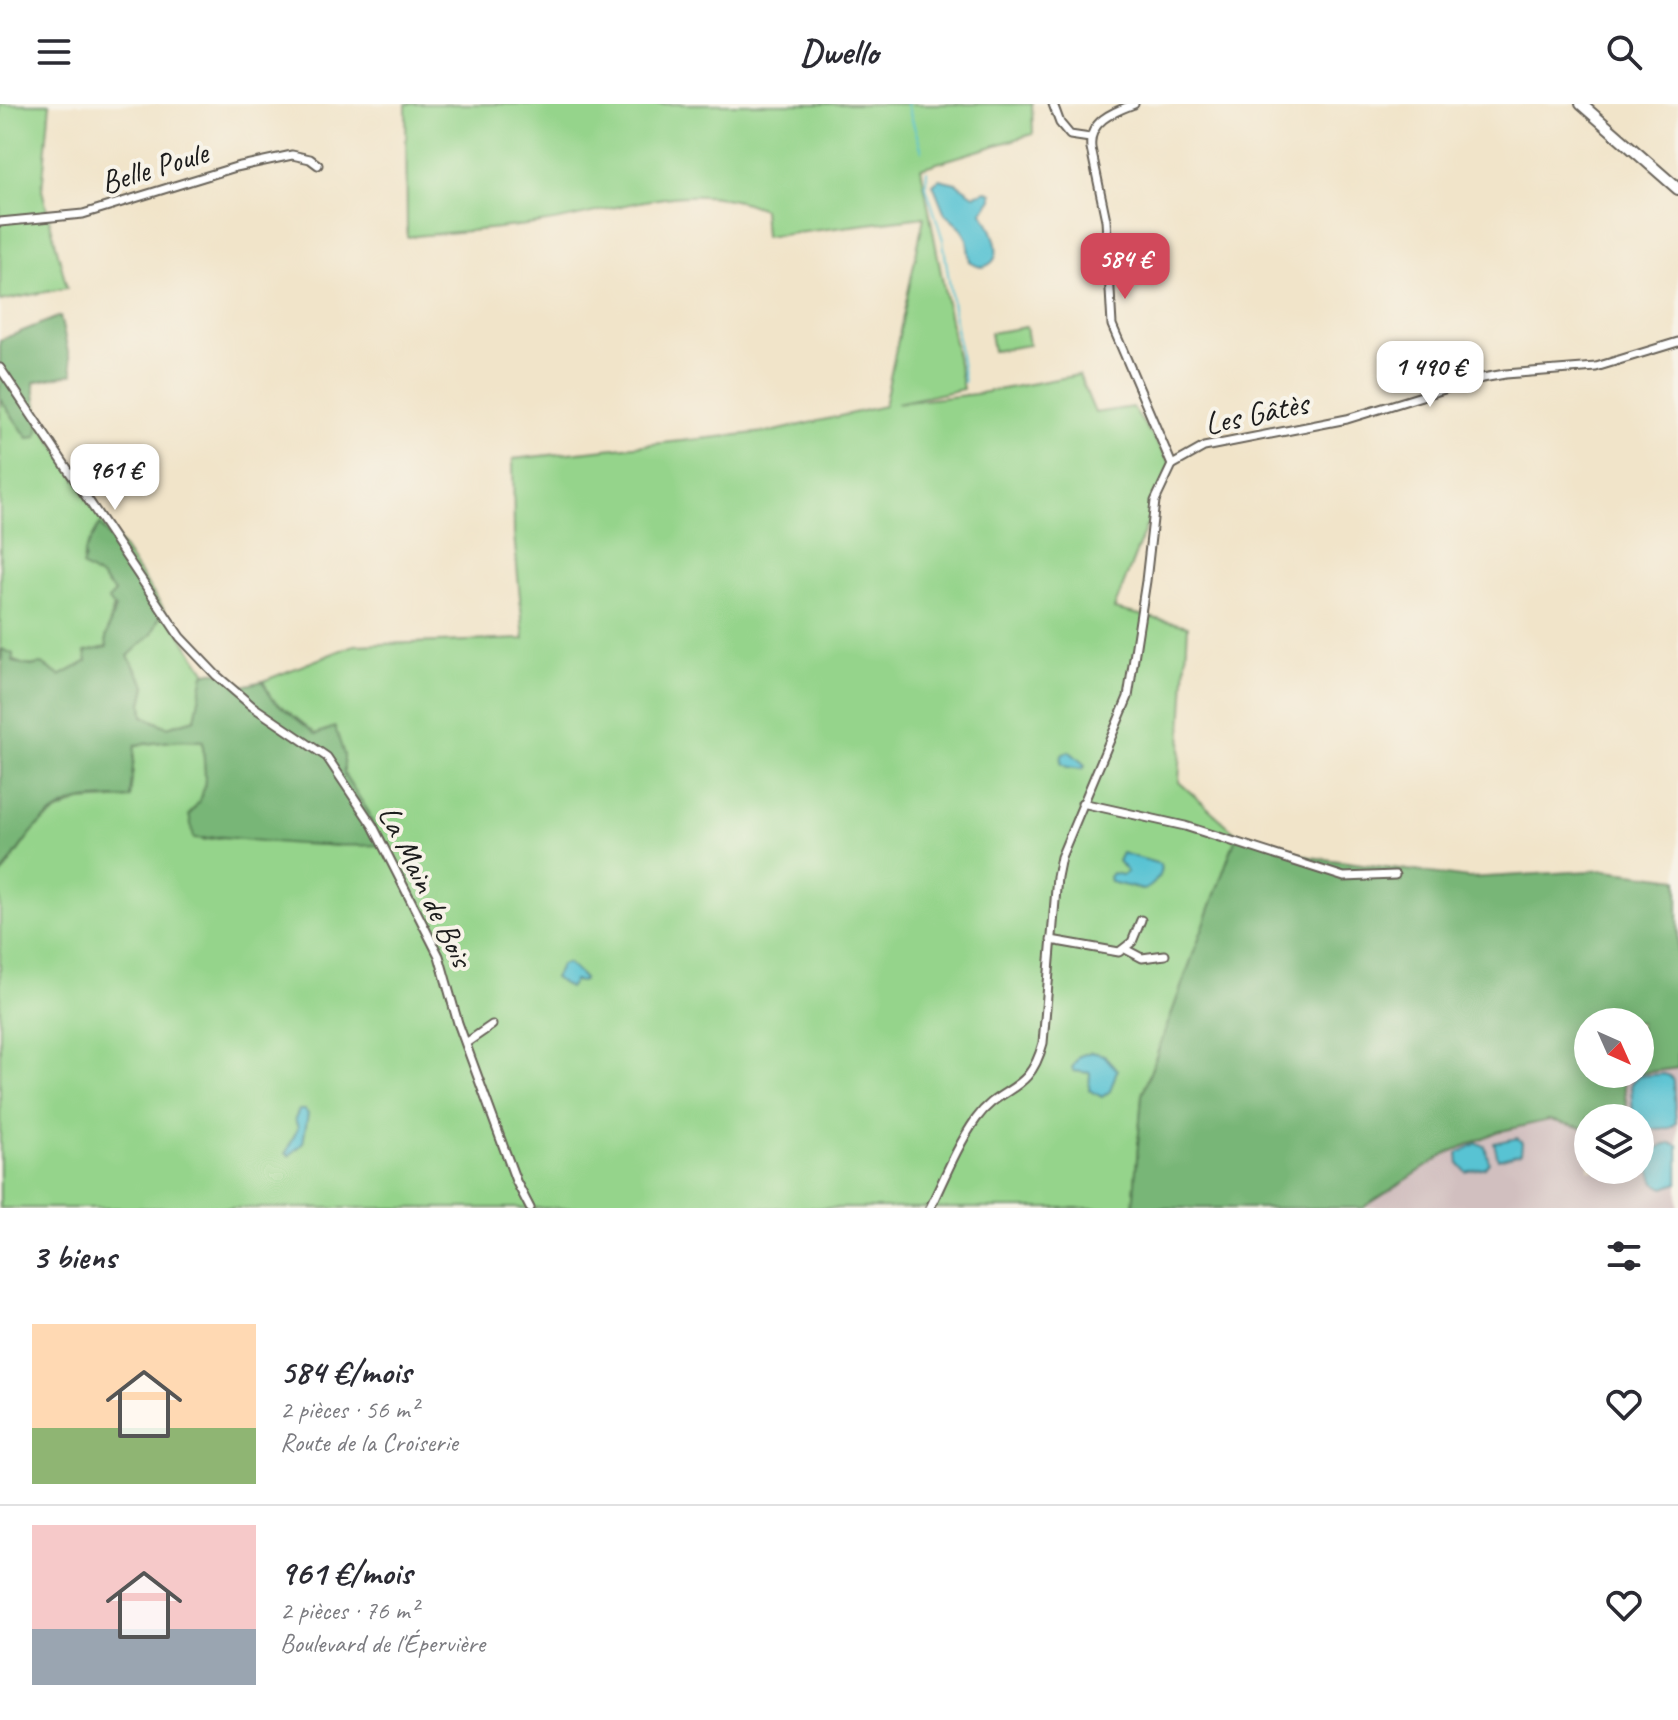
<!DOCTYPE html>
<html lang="fr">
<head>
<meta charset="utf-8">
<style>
	body { margin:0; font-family:Caveat,sans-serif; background:#f7f7f7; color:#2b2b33; height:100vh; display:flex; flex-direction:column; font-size:30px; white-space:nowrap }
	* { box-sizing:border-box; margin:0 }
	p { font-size:26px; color:#7c7c81 }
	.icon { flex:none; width:44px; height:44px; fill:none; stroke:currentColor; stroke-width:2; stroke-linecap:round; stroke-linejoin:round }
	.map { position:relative; height:1104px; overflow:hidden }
	.details { display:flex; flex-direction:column; background:#fff; flex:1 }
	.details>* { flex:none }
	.needle { width:52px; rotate:135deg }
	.controls { position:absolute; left:1574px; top:904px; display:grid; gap:16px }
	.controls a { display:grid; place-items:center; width:80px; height:80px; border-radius:50%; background:#fff; box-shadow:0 4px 20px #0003; font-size:40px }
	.price { position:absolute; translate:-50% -68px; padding:0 18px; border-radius:16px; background:#fff; color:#222; font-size:26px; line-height:52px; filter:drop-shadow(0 2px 4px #0008) }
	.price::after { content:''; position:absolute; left:50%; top:48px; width:24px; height:18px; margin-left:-12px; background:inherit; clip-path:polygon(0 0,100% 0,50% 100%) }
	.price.active { background:#d1495b; color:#fff }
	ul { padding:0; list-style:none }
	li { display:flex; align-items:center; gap:24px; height:200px; padding:0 32px }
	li+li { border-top:2px solid #e1e1e2 }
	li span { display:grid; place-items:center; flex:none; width:224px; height:160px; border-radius:0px; color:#555 }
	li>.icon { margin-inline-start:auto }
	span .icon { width:96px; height:96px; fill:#fffc; stroke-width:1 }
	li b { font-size:34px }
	h2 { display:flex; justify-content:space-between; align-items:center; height:96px; padding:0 32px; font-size:34px }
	header { display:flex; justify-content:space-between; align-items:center; height:104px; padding:0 32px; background:#fff; font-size:36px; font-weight:600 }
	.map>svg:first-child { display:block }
	.industrial { fill:#d1bfbf }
	.green { fill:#95d48b; stroke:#587854; stroke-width:2 }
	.forest { fill:#78b677; stroke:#4a694a; stroke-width:2 }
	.water { fill:#58c3d3; stroke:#3a7078; stroke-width:2 }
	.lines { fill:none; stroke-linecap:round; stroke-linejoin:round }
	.stream { stroke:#58c3d3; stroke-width:2 }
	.street-casing { stroke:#676259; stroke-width:11 }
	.secondary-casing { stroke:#676259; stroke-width:14 }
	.street { stroke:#fff; stroke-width:7 }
	.secondary { stroke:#fff; stroke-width:10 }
	.labels { text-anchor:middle; stroke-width:8; stroke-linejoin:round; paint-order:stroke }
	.street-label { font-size:32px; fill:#1c1c1c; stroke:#f7f3e8 }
</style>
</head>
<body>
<header><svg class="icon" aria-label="menu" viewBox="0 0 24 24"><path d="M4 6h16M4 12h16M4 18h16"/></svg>Dwello<svg class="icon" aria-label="search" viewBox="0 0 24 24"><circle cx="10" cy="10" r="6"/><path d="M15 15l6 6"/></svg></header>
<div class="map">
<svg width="1678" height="1104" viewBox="0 0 1678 1104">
	<rect width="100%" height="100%" fill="#f7f3e8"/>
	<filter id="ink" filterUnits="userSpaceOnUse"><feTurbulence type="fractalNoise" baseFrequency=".0125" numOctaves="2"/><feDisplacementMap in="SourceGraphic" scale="16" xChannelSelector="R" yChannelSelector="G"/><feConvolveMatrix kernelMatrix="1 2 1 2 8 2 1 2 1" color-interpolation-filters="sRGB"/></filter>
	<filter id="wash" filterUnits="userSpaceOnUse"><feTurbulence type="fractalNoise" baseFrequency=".006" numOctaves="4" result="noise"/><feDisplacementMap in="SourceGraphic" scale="32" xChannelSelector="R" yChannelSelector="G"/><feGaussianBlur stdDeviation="1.8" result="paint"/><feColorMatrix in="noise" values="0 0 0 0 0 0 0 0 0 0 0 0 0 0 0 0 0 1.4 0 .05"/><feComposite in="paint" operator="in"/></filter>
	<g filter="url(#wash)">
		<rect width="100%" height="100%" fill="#f1e4c9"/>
		<!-- industrial -->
		<polygon class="industrial" points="1678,964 1678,1104 1363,1104 1446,1050 1497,1028 1550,1016 1588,1025 1588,1066 1640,1066 1640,1014 1628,1014 1622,971"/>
		<!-- green -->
		<g class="green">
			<polygon points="0,0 50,0 42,86 67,184 0,197"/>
			<path d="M406,0H1032L1033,30L921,64L963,285L897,299L975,290L1079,271L1095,309L1132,303L1171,359L1114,505L1188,522L1179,678L1237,730L1142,991L1133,1104H0V773L35,723L58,707L79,697L130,694L135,641L181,636L203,637C203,669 213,683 190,711L192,721L204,736L225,733L336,742L369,709L344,670V651L326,626L316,630L271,594L263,577L354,541L524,535L514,431L513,355L775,327L884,302L924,113L765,133L763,105C685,73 618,108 541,119C497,125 452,128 407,133Z"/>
			<polygon points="1026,223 1029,241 993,247 990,229"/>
			<path d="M0,295L28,334L40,319L206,569L195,615L167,623L143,612L142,599L146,582L128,552L138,542L100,421L84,449L83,462L102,474L115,489C115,508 105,524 107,543L85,549L88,557L60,572L42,560C25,564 14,559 2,546L0,558Z"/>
		</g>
		<!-- forest -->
		<g class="forest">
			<path d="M60,212L73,270L34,278C35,298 41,314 37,333L28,334L0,295V236Z"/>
			<path d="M100,420L161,510L152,530L128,552L146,582L142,599L143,612L167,623L195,615L204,570C221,563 228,574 243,582L263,577L271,594L316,630L335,623L344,651V670L369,709L379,741C327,743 274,739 224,733C213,732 205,736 194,734L189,711C213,683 203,669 203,637L181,636L135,641L130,694C114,695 95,693 80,697C41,706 21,742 0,773L2,545L13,550V558L31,562L42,560L60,572L87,557L85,548L107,543L106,533L115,504L108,496L115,489L102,474L82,462L85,454L84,449Z"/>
			<polygon points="1237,730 1310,753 1468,774 1607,766 1678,775 1678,964 1640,969 1640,918 1588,918 1588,970 1630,970 1622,971 1628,1014 1588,1014 1588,1025 1549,1016 1497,1028 1446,1050 1363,1104 1133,1104 1142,991"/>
		</g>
		<!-- water -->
		<g class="water">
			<path d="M939,75L956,79L974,91L987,87L992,89V95L982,108C989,119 1007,152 988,161C982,165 976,162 970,158L967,135L961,124L945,110L933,80Z"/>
			<polygon points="1069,647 1085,661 1083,665 1067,663 1061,659 1062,651"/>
			<path d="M1122,749L1160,760C1163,771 1153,783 1143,786L1110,778L1109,773L1112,769L1123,771L1127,768L1118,757Z"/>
			<polygon points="567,859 584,875 582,878 574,877 569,884 554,874 561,861"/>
			<polygon points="1091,948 1104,951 1117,966 1110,987 1102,993 1089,986 1090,969 1074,967 1072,964 1079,952"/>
			<polygon points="1664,970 1670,972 1673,977 1676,1019 1670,1024 1640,1026 1640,1014 1633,1014 1631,979 1638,972"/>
			<polygon points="299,1006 305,1006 308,1010 303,1039 289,1052 286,1049 298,1024 295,1015"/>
			<polygon points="1517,1034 1522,1038 1521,1049 1498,1055 1494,1039"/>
			<polygon points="1477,1039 1485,1042 1489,1058 1485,1063 1466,1068 1459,1060 1458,1049"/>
			<polygon points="1670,1039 1678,1041 1678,1079 1664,1084 1655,1079 1646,1053 1650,1047"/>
		</g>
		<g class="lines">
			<!-- stream -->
			<g class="stream">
				<polyline points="907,0 922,47"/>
				<polyline points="927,67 926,82 943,136 964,278"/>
			</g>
		</g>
	</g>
	<g filter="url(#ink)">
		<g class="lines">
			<!-- street casing -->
			<g class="street-casing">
				<g id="street">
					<polyline points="1053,0 1060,19 1070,31 1090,34"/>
					<path d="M1134,0C1113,8 1088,17 1091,44L1106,116L1112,221L1172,361"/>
					<polyline points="0,118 83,110 236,63 292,51 310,55 318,61"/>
					<polyline points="0,264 180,533 216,571 252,602 327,653 373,722 439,852 458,919 516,1077 530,1104"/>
					<polyline points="1082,699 1185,722 1344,773 1395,771"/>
					<polyline points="1051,836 1119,848 1132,838 1141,816"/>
					<polyline points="1125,845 1142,854 1165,851"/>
					<polyline points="466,939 492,921"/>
					<path d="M930,1104C944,1075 957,1042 976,1015C1002,979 1029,992 1043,939L1057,773L1061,753L1128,593L1146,477L1155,397L1172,361L1204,343L1347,315L1477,275L1505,270L1596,263L1678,238"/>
				</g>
			</g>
			<!-- secondary casing -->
			<g class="secondary-casing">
				<polyline id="secondary" points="1581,0 1678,85"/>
			</g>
			<!-- street -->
			<use href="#street" class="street"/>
			<!-- secondary -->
			<use href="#secondary" class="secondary"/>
		</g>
	</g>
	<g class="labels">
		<!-- street labels -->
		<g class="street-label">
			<text transform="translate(154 63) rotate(-17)" y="11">Belle Poule</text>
			<text transform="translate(1256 309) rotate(-12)" y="11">Les Gâtès</text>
			<text transform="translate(426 782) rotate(64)" y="11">La Main de Bois</text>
		</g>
	</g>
</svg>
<div class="controls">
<a><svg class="needle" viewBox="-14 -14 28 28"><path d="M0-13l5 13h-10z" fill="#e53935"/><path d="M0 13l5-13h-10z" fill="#7c7c81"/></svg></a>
<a><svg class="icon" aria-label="layers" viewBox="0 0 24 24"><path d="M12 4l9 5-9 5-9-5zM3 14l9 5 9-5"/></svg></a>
</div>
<b class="price active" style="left:1125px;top:197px">584 €</b>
<b class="price" style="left:1430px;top:305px">1 490 €</b>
<b class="price" style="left:115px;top:408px">961 €</b>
</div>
<section class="details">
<h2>3 biens<svg class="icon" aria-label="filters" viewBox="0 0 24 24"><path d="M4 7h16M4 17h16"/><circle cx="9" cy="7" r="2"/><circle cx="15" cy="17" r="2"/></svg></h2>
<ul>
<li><span style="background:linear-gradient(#ffd9b3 65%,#8fb573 0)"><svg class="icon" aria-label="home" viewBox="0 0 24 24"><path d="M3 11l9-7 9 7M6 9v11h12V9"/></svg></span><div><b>584 €/mois</b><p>2 pièces · 56 m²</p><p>Route de la Croiserie</p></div><svg class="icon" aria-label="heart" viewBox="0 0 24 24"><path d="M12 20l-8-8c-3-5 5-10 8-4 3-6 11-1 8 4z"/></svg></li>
<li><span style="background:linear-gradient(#f6c9c9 65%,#9aa5b1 0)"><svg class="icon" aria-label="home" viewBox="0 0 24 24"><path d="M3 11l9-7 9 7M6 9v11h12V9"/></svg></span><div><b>961 €/mois</b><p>2 pièces · 76 m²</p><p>Boulevard de l'Épervière</p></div><svg class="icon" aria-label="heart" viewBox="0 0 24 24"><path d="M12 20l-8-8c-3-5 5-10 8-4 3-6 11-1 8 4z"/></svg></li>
</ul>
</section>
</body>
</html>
